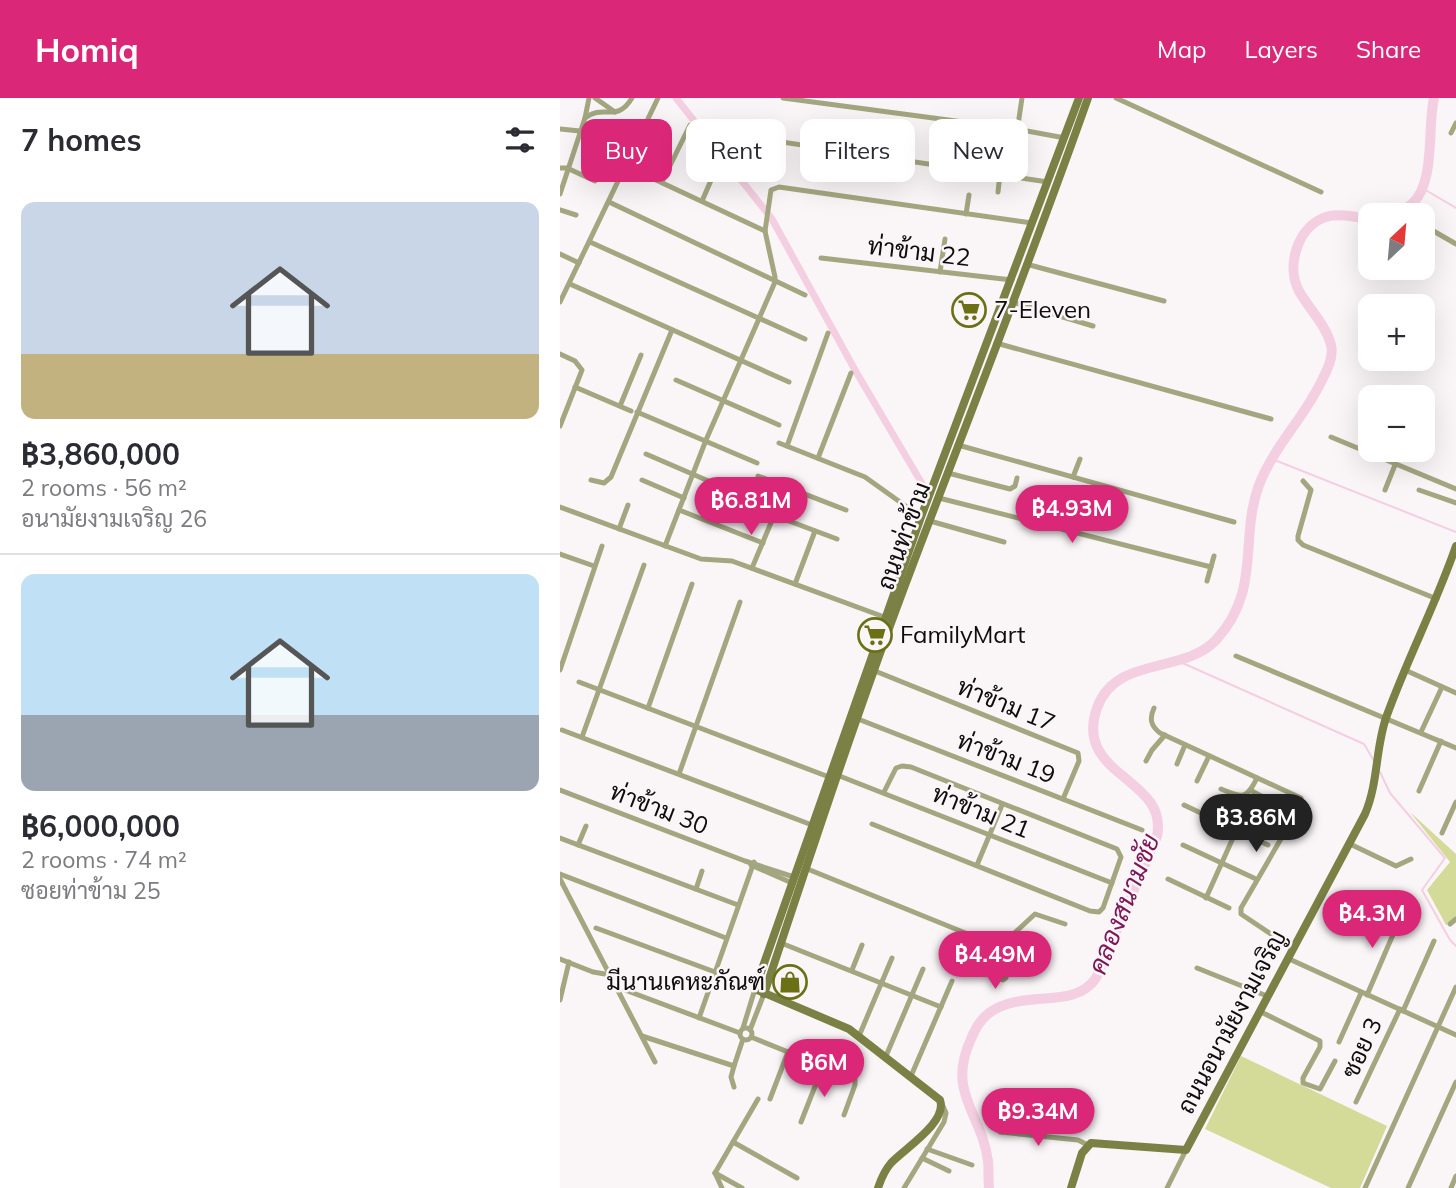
<!DOCTYPE html>
<html lang="en">
<head>
<meta charset="utf-8">
<style>
	body { margin:0; font-family:Mulish,Sarabun,sans-serif; background:#f2f2f3; color:#2b2b33; height:100vh; display:flex; flex-direction:column; font-size:26px; white-space:nowrap }
	* { box-sizing:border-box; margin:0 }
	p { font-size:23px; color:#7c7c81 }
	.icon { flex:none; width:38px; height:38px; fill:none; stroke:currentColor; stroke-width:2; stroke-linecap:round; stroke-linejoin:round }
	.map { position:relative; flex:1; overflow:hidden }
	.side { display:flex; flex-direction:column; background:#fff; width:560px }
	.side>* { flex:none }
	.hud { position:absolute; left:21px; top:21px; width:665px; height:63px; display:flex; gap:14px }
	.needle { width:46px; rotate:26deg }
	.buttons { position:absolute; left:798px; top:105px; display:grid; gap:14px }
	.buttons a { display:grid; place-items:center; width:77px; height:77px; border-radius:14px; background:#fff; box-shadow:0 7px 28px #0002; font-size:35px }
	.price { position:absolute; translate:-50% -60px; padding:0 16px; border-radius:24px; background:#db2777; color:#fff; font-size:23px; line-height:46px; filter:drop-shadow(0 2px 4px #0008) }
	.price::after { content:''; position:absolute; left:50%; top:42px; width:21px; height:16px; margin-left:-10px; background:inherit; clip-path:polygon(0 0,100% 0,50% 100%) }
	.price.current { background:#222; color:#fff }
	ul { padding:0; list-style:none }
	li { display:grid; align-content:center; gap:14px; height:371px; padding:0 21px }
	li+li { border-top:2px solid #e1e1e2 }
	li span { display:grid; place-items:center; height:217px; border-radius:14px; color:#555 }
	li>.icon { margin-inline-start:auto }
	span .icon { width:126px; height:126px; fill:#fffc; stroke-width:1 }
	li b { font-size:30px }
	h2 { display:flex; justify-content:space-between; align-items:center; height:84px; padding:0 21px; font-size:30px }
	.tag { padding:0 24px; border-radius:14px; background:#fff; box-shadow:0 7px 28px #0002; font-size:24px; line-height:63px }
	.tag.current { background:#db2777; color:#fff }
	header { display:flex; align-items:center; gap:42px; box-sizing:border-box; height:98px; padding:0 35px; background:#db2777; color:#fff }
	header strong { font-size:33px }
	nav { display:flex; gap:38px; margin-inline-start:auto; font-size:24px }
	main { display:flex; flex:1; min-height:0 }
	.map>svg:first-child { display:block }
	.green { fill:#d4db99 }
	.lines { fill:none; stroke-linecap:round; stroke-linejoin:round }
	.stream { stroke:#f4cfe1; stroke-width:2 }
	.canal { stroke:#f4cfe1; stroke-width:7 }
	.river { stroke:#f4cfe1; stroke-width:10 }
	.street { stroke:#a3a780; stroke-width:5 }
	.secondary { stroke:#7b8045; stroke-width:8 }
	.labels { text-anchor:middle; stroke-width:5; stroke-linejoin:round; paint-order:stroke }
	.street-label { font-size:24px; fill:#0e0d0d; stroke:#faf5f7 }
	.poi-label { font-size:24px; fill:#0e0d0d; stroke:#faf5f7; text-anchor:start }
	.water-label { font-size:26px; font-style:italic; fill:#7c1658; stroke:#faf5f7 }
</style>
</head>
<body>
<header>
<strong>Homiq</strong>
<nav><a>Map</a><a>Layers</a><a>Share</a></nav>
</header>
<main>
<section class="side">
<h2>7 homes<svg class="icon" aria-label="filters" viewBox="0 0 24 24"><path d="M4 7h16M4 17h16"/><circle cx="9" cy="7" r="2"/><circle cx="15" cy="17" r="2"/></svg></h2>
<ul>
<li><span style="background:linear-gradient(#c9d6e8 70%,#c2b280 0)"><svg class="icon" aria-label="home" viewBox="0 0 24 24"><path d="M3 11l9-7 9 7M6 9v11h12V9"/></svg></span><div><b>฿3,860,000</b><p>2 rooms · 56 m²</p><p>อนามัยงามเจริญ 26</p></div></li>
<li><span style="background:linear-gradient(#bfe0f5 65%,#9aa5b1 0)"><svg class="icon" aria-label="home" viewBox="0 0 24 24"><path d="M3 11l9-7 9 7M6 9v11h12V9"/></svg></span><div><b>฿6,000,000</b><p>2 rooms · 74 m²</p><p>ซอยท่าข้าม 25</p></div></li>
</ul>
</section>
<div class="map">
<svg width="896" height="1090" viewBox="0 0 896 1090">
	<rect width="100%" height="100%" fill="#faf5f7"/>
	<!-- green -->
	<g class="green">
		<polygon points="850,714 896,756 896,818 886,827 867,792 890,764"/>
		<polygon points="681,958 827,1028 800,1090 771,1090 645,1031"/>
	</g>
	<g class="lines">
		<!-- stream -->
		<g class="stream">
			<polyline points="862,90 896,110"/>
			<polyline points="712,361 896,434"/>
			<polyline points="618,563 804,646 814,663"/>
			<polyline points="820,674 830,695 885,760 862,792 890,842 896,848"/>
		</g>
		<!-- canal -->
		<polyline class="canal" points="116,0 212,121 295,272 364,389"/>
		<!-- river -->
		<g class="river">
			<path d="M821,117C831,115 844,113 852,106C876,84 867,29 874,0"/>
			<path d="M429,1090C428,1081 429,1072 428,1063C422,1015 386,995 411,941C415,931 421,921 429,915C463,890 514,913 536,880L597,738C609,679 513,679 537,610C556,557 623,577 656,542C702,492 679,441 699,387C714,348 745,319 762,282C767,273 774,258 771,247C766,227 749,211 739,193C726,169 737,131 763,120C778,114 795,120 810,120"/>
		</g>
		<!-- street -->
		<g class="street">
			<polyline points="35,0 55,14"/>
			<polyline points="223,0 456,31 505,40"/>
			<polyline points="556,0 761,94"/>
			<path d="M25,20C44,5 56,26 72,0"/>
			<polyline points="142,25 155,34 488,84"/>
			<polyline points="0,31 20,33 49,47"/>
			<polyline points="891,35 896,25"/>
			<polyline points="460,56 454,54 462,0"/>
			<polyline points="66,68 205,133"/>
			<polyline points="0,70 7,70 35,83"/>
			<polyline points="102,84 130,27"/>
			<polyline points="438,94 440,76"/>
			<polyline points="0,96 25,20 29,0"/>
			<polyline points="142,103 159,64"/>
			<polyline points="49,104 245,197"/>
			<polyline points="0,112 16,117"/>
			<polyline points="406,116 409,97"/>
			<polyline points="863,127 896,146"/>
			<polyline points="30,144 245,241"/>
			<polyline points="0,156 19,165"/>
			<polyline points="261,160 452,182"/>
			<polyline points="466,166 604,203"/>
			<polyline points="380,174 385,141"/>
			<polyline points="10,186 229,284"/>
			<polyline points="0,204 98,0"/>
			<polyline points="452,204 533,228"/>
			<polyline points="436,245 711,321"/>
			<polyline points="0,256 15,263 22,272 0,328"/>
			<polyline points="116,282 219,327"/>
			<polyline points="15,289 71,313"/>
			<polyline points="60,308 81,257"/>
			<polyline points="77,314 197,365"/>
			<polyline points="771,339 896,391"/>
			<polyline points="219,345 305,379 361,419"/>
			<polyline points="398,347 674,424"/>
			<polyline points="227,348 268,235"/>
			<polyline points="86,356 174,394"/>
			<polyline points="258,360 291,275"/>
			<polyline points="388,375 450,391 455,388 457,380"/>
			<polyline points="198,378 286,412"/>
			<polyline points="513,379 520,361"/>
			<polyline points="31,382 44,385 51,379 112,232"/>
			<polyline points="82,382 124,400"/>
			<polyline points="743,383 751,392 738,438 738,442 743,447 877,501"/>
			<polyline points="825,392 835,367"/>
			<polyline points="859,392 896,405"/>
			<polyline points="379,400 651,469"/>
			<polyline points="181,405 277,441"/>
			<polyline points="0,409 141,461 172,463 327,520"/>
			<polyline points="119,412 203,445"/>
			<polyline points="370,423 444,444"/>
			<polyline points="59,431 68,407"/>
			<polyline points="105,448 146,342 215,184 215,179 205,133 211,92 219,89 472,125"/>
			<polyline points="0,456 34,468"/>
			<polyline points="192,470 226,389"/>
			<polyline points="647,483 654,458"/>
			<polyline points="235,486 255,433"/>
			<polyline points="676,558 896,650"/>
			<polyline points="0,572 42,448"/>
			<polyline points="845,572 896,595"/>
			<polyline points="315,573 518,655 519,663 503,701"/>
			<polyline points="19,584 269,679"/>
			<polyline points="88,610 132,486"/>
			<path d="M594,610C589,621 591,628 600,635L741,700L740,708L681,810V816L732,850"/>
			<polyline points="298,621 582,732"/>
			<polyline points="2,632 252,727"/>
			<polyline points="861,634 882,589"/>
			<polyline points="22,639 84,467"/>
			<polyline points="586,663 592,652 605,637"/>
			<polyline points="617,666 625,647"/>
			<polyline points="119,676 180,504"/>
			<polyline points="277,677 552,785"/>
			<polyline points="637,683 649,658"/>
			<path d="M661,691C683,700 686,702 697,680"/>
			<polyline points="0,692 185,763 234,779"/>
			<polyline points="690,692 735,716"/>
			<polyline points="859,693 881,643"/>
			<polyline points="624,707 708,747"/>
			<polyline points="312,726 530,813 539,814 543,810 561,759 557,751 351,669 342,668 336,670 324,694"/>
			<polyline points="882,735 896,704"/>
			<polyline points="0,740 178,807"/>
			<polyline points="790,746 836,768 851,761"/>
			<polyline points="18,747 26,728"/>
			<polyline points="623,747 696,781"/>
			<polyline points="191,767 232,785"/>
			<polyline points="417,767 442,707"/>
			<polyline points="245,770 435,847"/>
			<polyline points="0,776 166,840"/>
			<polyline points="0,781 95,964"/>
			<polyline points="608,781 669,810"/>
			<polyline points="136,791 142,773"/>
			<polyline points="646,800 677,731"/>
			<polyline points="890,826 896,821"/>
			<polyline points="36,830 155,874"/>
			<circle cx="444" cy="851" r="10"/>
			<polyline points="447,842 475,816 505,826"/>
			<polyline points="221,845 381,909"/>
			<polyline points="435,856 430,872 434,879 443,882 446,880 447,860"/>
			<polyline points="727,860 896,937"/>
			<polyline points="0,861 33,874 51,877"/>
			<polyline points="637,870 707,898"/>
			<polyline points="292,872 302,847"/>
			<polyline points="65,892 180,935"/>
			<polyline points="807,897 841,818"/>
			<polyline points="0,902 9,864"/>
			<polyline points="699,913 760,943 760,949 743,980 743,985 760,991 775,963"/>
			<polyline points="843,913 874,843"/>
			<polyline points="139,920 194,764"/>
			<circle cx="186" cy="936" r="6"/>
			<polyline points="183,930 195,891"/>
			<polyline points="190,932 204,896"/>
			<polyline points="82,938 174,968 183,941"/>
			<polyline points="299,938 332,860"/>
			<polyline points="191,939 295,981 295,987 284,1017"/>
			<polyline points="779,944 801,895"/>
			<polyline points="326,958 363,871"/>
			<polyline points="174,968 171,979 174,989"/>
			<polyline points="351,978 392,883"/>
			<polyline points="210,1001 228,954"/>
			<polyline points="796,1004 840,911"/>
			<polyline points="241,1024 263,968"/>
			<polyline points="440,1034 518,1042 528,1047"/>
			<polyline points="173,1044 237,1080"/>
			<polyline points="367,1051 412,1067"/>
			<polyline points="362,1060 389,1073"/>
			<polyline points="155,1075 198,1001"/>
			<polyline points="155,1075 182,1090"/>
			<polyline points="155,1075 162,1090"/>
			<polyline points="344,1090 384,1024 386,1015 382,1006"/>
			<polyline points="607,1090 626,1052"/>
			<polyline points="805,1090 896,889"/>
			<polyline points="848,1090 896,984"/>
			<polyline points="891,1090 896,1078"/>
		</g>
		<!-- secondary -->
		<g class="secondary">
			<path d="M204,896C252,752 299,608 353,466C412,311 473,156 528,0"/>
			<path d="M318,1090C321,1081 325,1072 331,1065C344,1051 388,1024 380,1002L289,931L195,891L361,419L519,0"/>
			<path d="M511,1090L522,1055L531,1045L626,1052L805,716C819,683 815,649 827,617C848,559 876,506 896,448"/>
		</g>
	</g>
	<!-- icons -->
	<defs>
		<g id="supermarket-ring" transform="scale(1.75)"><circle r="9.5" fill="#faf5f7" stroke="#6b7015" stroke-width="1.5"/><path d="M-6-5.5h2.5l.6 2H6L4.5 2H-2.5L-4.4-4H-6ZM-1.5 3.2a1.3 1.3 0 1 0 .1 0ZM3 3.2a1.3 1.3 0 1 0 .1 0Z" fill="#6b7015"/></g>
		<g id="shop-ring" transform="scale(1.75)"><circle r="9.5" fill="#faf5f7" stroke="#6b7015" stroke-width="1.5"/><path d="M-5-2.5h2.3a2.7 3.5 0 0 1 5.4 0H5L5.5 6h-11ZM-1.5-2.5h3a1.5 2.3 0 0 0-3 0Z" fill="#6b7015"/></g>
	</defs>
	<g fill-rule="evenodd">
		<use href="#supermarket-ring" x="409" y="212"/>
		<use href="#supermarket-ring" x="315" y="537"/>
		<use href="#shop-ring" x="230" y="884"/>
	</g>
	<g class="labels">
		<!-- street labels -->
		<g class="street-label">
			<text transform="translate(359 154) rotate(7)" y="8">ท่าข้าม 22</text>
			<text transform="translate(344 438) rotate(-70)" y="8">ถนนท่าข้าม</text>
			<text transform="translate(446 607) rotate(22)" y="8">ท่าข้าม 17</text>
			<text transform="translate(446 660) rotate(21)" y="8">ท่าข้าม 19</text>
			<text transform="translate(99 711) rotate(21)" y="8">ท่าข้าม 30</text>
			<text transform="translate(421 714) rotate(22)" y="8">ท่าข้าม 21</text>
			<text transform="translate(672 924) rotate(-62)" y="8">ถนนอนามัยงามเจริญ</text>
			<text transform="translate(802 950) rotate(-65)" y="8">ซอย 3</text>
		</g>
		<!-- poi labels -->
		<g class="poi-label">
			<text x="434" y="220">7-Eleven</text>
			<text x="340" y="545">FamilyMart</text>
			<text x="205" y="892" text-anchor="end">มีนานเคหะภัณฑ์</text>
		</g>
		<!-- water labels -->
		<g class="water-label">
			<text transform="translate(564 806) rotate(-68)" y="9">คลองสนามชัย</text>
		</g>
	</g>
</svg>
<div class="buttons">
<a><svg class="needle" viewBox="-14 -14 28 28"><path d="M0-13l5 13h-10z" fill="#e53935"/><path d="M0 13l5-13h-10z" fill="#7c7c81"/></svg></a>
<a>+</a>
<a>−</a>
</div>
<b class="price" style="left:191px;top:439px">฿6.81M</b>
<b class="price" style="left:512px;top:447px">฿4.93M</b>
<b class="price current" style="left:696px;top:756px">฿3.86M</b>
<b class="price" style="left:812px;top:852px">฿4.3M</b>
<b class="price" style="left:435px;top:893px">฿4.49M</b>
<b class="price" style="left:264px;top:1001px">฿6M</b>
<b class="price" style="left:478px;top:1050px">฿9.34M</b>
<div class="hud">
<a class="tag current">Buy</a>
<a class="tag">Rent</a>
<a class="tag">Filters</a>
<a class="tag">New</a>
</div>
</div>
</main>
</body>
</html>
